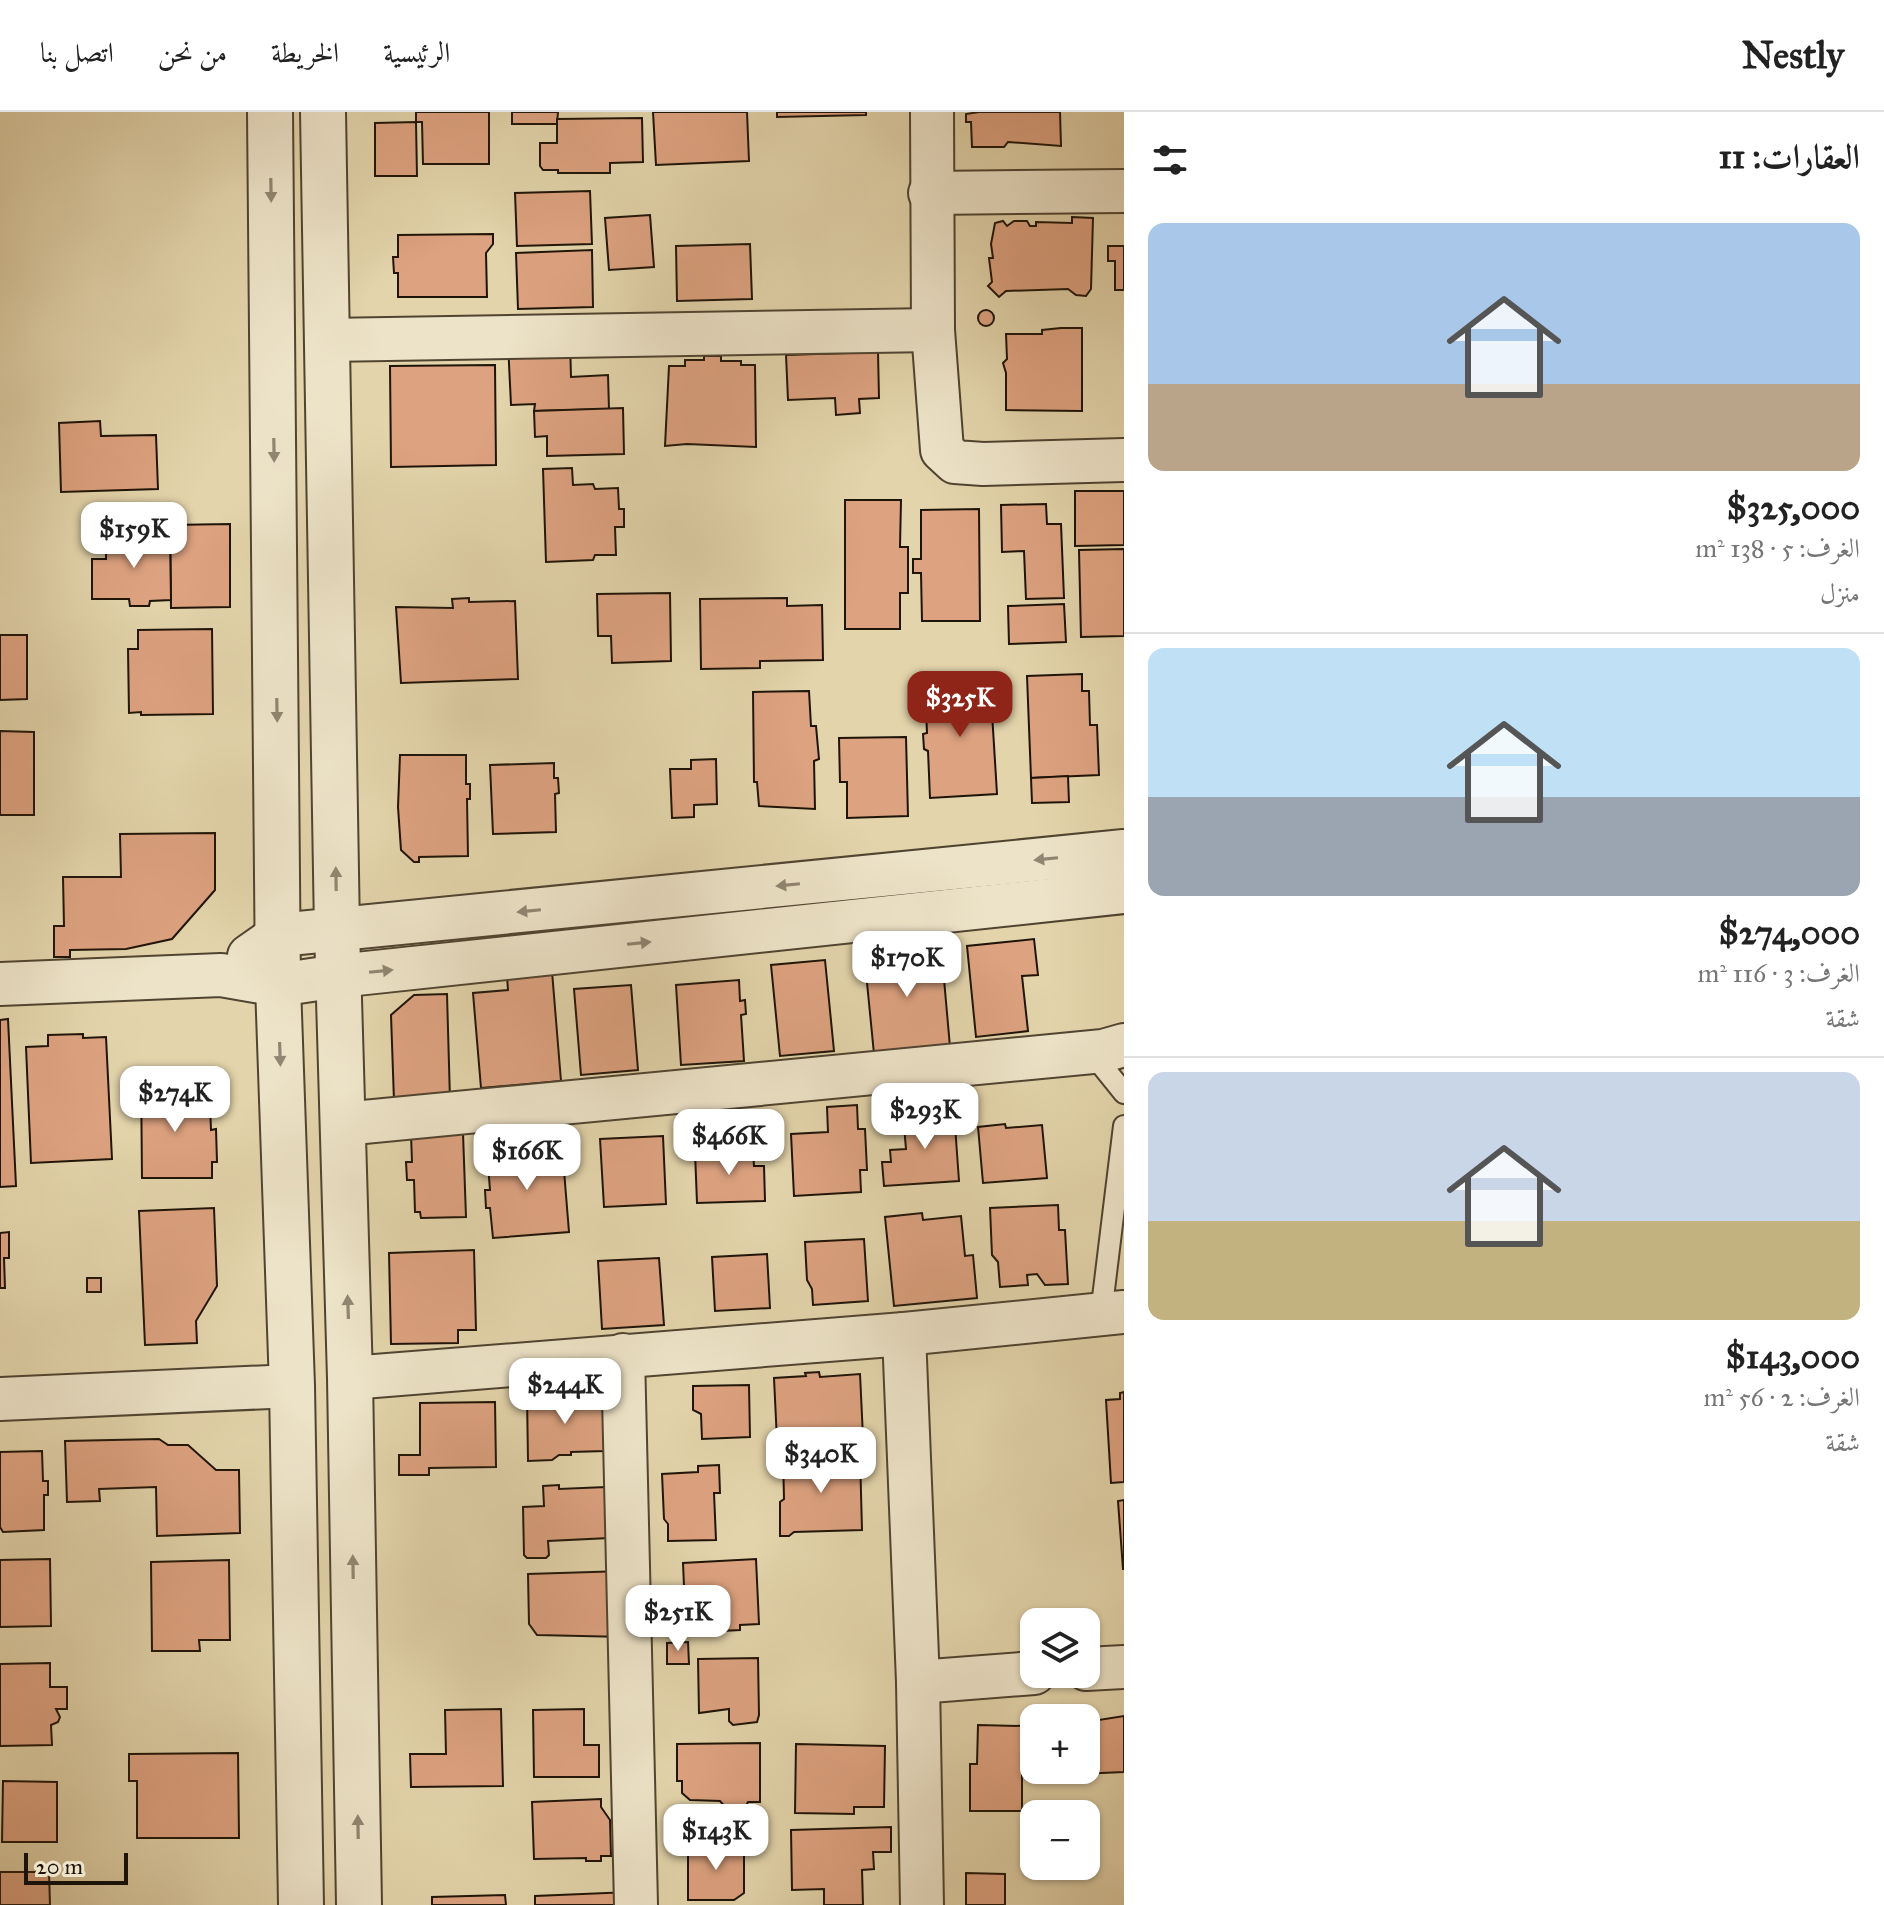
<!DOCTYPE html>
<html lang="ar">
<head>
<meta charset="utf-8">
<style>
	body { margin:0; font-family:"IM FELL Great Primer",Amiri,serif; background:#f2f2f2; color:#222; direction:rtl; height:100vh; display:flex; flex-direction:column; font-size:30px; white-space:nowrap }
	* { box-sizing:border-box; margin:0 }
	p { font-size:26px; color:#767676 }
	.icon { flex:none; width:44px; height:44px; fill:none; stroke:currentColor; stroke-width:2; stroke-linecap:round; stroke-linejoin:round }
	.map { position:relative; flex:1; overflow:hidden; direction:ltr }
	.panel { display:flex; flex-direction:column; background:#fff; width:760px }
	.panel>* { flex:none }
	.controls { position:absolute; left:1020px; top:1496px; display:grid; gap:16px }
	.controls a { display:grid; place-items:center; width:80px; height:80px; border-radius:16px; background:#fff; box-shadow:0 2px 6px #0004; font-size:40px }
	.scale { position:absolute; left:24px; bottom:20px; width:104px; box-sizing:border-box; padding-left:8px; border:4px solid #1f1408; border-top:0; font-size:22px; line-height:28px; white-space:nowrap; color:#1f1408; -webkit-text-stroke:6px #ede3c8; paint-order:stroke }
	.price { position:absolute; translate:-50% -68px; padding:0 18px; border-radius:16px; background:#fff; color:#222; font-size:26px; line-height:52px; filter:drop-shadow(0 2px 4px #0008) }
	.price::after { content:''; position:absolute; left:50%; top:48px; width:24px; height:18px; margin-left:-12px; background:inherit; clip-path:polygon(0 0,100% 0,50% 100%) }
	.price.on { background:#8f2418; color:#fff }
	ul { padding:0; list-style:none }
	li { display:grid; align-content:center; gap:16px; height:424px; padding:0 24px }
	li+li { border-top:2px solid #e0e0e0 }
	li span { display:grid; place-items:center; height:248px; border-radius:16px; color:#555 }
	li>.icon { margin-inline-start:auto }
	span .icon { width:144px; height:144px; fill:#fffc; stroke-width:1 }
	li b { font-size:34px }
	h2 { display:flex; justify-content:space-between; align-items:center; height:96px; padding:0 24px; font-size:34px }
	header { display:flex; align-items:center; gap:48px; box-sizing:border-box; height:112px; padding:0 40px; background:#fff; border-bottom:2px solid #e0e0e0 }
	header strong { font-size:38px }
	nav { display:flex; gap:44px; margin-inline-start:auto; font-size:28px }
	main { display:flex; flex:1; min-height:0 }
	.map>svg:first-child { display:block }
	.building { fill:#dda280; stroke:#1f1408; stroke-width:2 }
	.lines { fill:none; stroke-linecap:round; stroke-linejoin:round }
	.service-casing { stroke:#504431; stroke-width:24 }
	.minor-casing { stroke:#504431; stroke-width:46 }
	.tertiary-casing { stroke:#504431; stroke-width:48 }
	.service { stroke:#ede3c8; stroke-width:20 }
	.minor { stroke:#ede3c8; stroke-width:42 }
	.tertiary { stroke:#ede3c8; stroke-width:44 }
	.oneway { fill:#908672 }
</style>
</head>
<body>
<header>
<strong>Nestly</strong>
<nav><a>الرئيسية</a><a>الخريطة</a><a>من نحن</a><a>اتصل بنا</a></nav>
</header>
<main>
<section class="panel">
<h2>العقارات: 11<svg class="icon" aria-label="filters" viewBox="0 0 24 24"><path d="M4 7h16M4 17h16"/><circle cx="9" cy="7" r="2"/><circle cx="15" cy="17" r="2"/></svg></h2>
<ul>
<li><span style="background:linear-gradient(#a9c7e8 65%,#b9a48a 0)"><svg class="icon" aria-label="home" viewBox="0 0 24 24"><path d="M3 11l9-7 9 7M6 9v11h12V9"/></svg></span><div><b>$325,000</b><p>الغرف: 5 · 138 m²</p><p>منزل</p></div></li>
<li><span style="background:linear-gradient(#bfe0f5 60%,#9aa5b1 0)"><svg class="icon" aria-label="home" viewBox="0 0 24 24"><path d="M3 11l9-7 9 7M6 9v11h12V9"/></svg></span><div><b>$274,000</b><p>الغرف: 3 · 116 m²</p><p>شقة</p></div></li>
<li><span style="background:linear-gradient(#c9d6e8 60%,#c2b280 0)"><svg class="icon" aria-label="home" viewBox="0 0 24 24"><path d="M3 11l9-7 9 7M6 9v11h12V9"/></svg></span><div><b>$143,000</b><p>الغرف: 2 · 56 m²</p><p>شقة</p></div></li>
</ul>
</section>
<div class="map">
<svg width="1124" height="1793" viewBox="0 0 1124 1793">
	<rect width="100%" height="100%" fill="#e3d4ab"/>
	<filter id="stains"><feTurbulence type="fractalNoise" baseFrequency=".0025" numOctaves="4"/><feColorMatrix values="0 0 0 0 .2 0 0 0 0 .09 0 0 0 0 .02 0 0 0 .5 -.17"/></filter>
	<radialGradient id="worn" r=".72"><stop offset=".6" stop-color="#630" stop-opacity="0"/><stop offset="1" stop-color="#630" stop-opacity=".3"/></radialGradient>
	<!-- building -->
	<g class="building">
		<polygon points="416,0 489,0 489,52 423,52 422,10 416,10"/>
		<polygon points="512,0 558,0 557,12 512,12"/>
		<polygon points="653,0 747,0 749,49 656,53"/>
		<polygon points="777,0 866,0 866,3 777,5"/>
		<polygon points="979,0 1060,0 1061,34 1008,30 1004,35 972,35 971,10 966,10 966,2"/>
		<polygon points="642,6 643,50 610,51 610,61 558,61 558,58 543,58 540,54 540,31 557,31 557,7"/>
		<polygon points="416,10 417,64 375,64 375,11"/>
		<polygon points="590,79 592,132 517,134 515,81"/>
		<polygon points="650,103 654,155 609,158 605,106"/>
		<polygon points="1072,105 1093,106 1091,177 1086,184 1076,183 1068,177 1006,179 999,185 988,174 992,170 989,146 993,146 991,132 995,111 1003,109 1007,114 1014,109 1027,109 1030,114 1036,114 1036,110 1072,111"/>
		<polygon points="493,122 493,132 486,141 487,185 398,185 398,161 394,161 393,145 398,145 398,123"/>
		<polygon points="750,132 752,187 677,189 676,134"/>
		<polygon points="1108,134 1124,134 1124,178 1115,178 1115,149 1108,149"/>
		<polygon points="592,138 593,195 518,197 516,141"/>
		<circle cx="986" cy="206" r="8"/>
		<polygon points="1061,216 1082,216 1082,299 1006,298 1006,261 1003,251 1007,247 1006,222 1042,222 1042,218"/>
		<polygon points="570,229 571,265 608,263 609,297 534,299 535,292 511,293 508,231"/>
		<polygon points="878,240 879,286 859,287 860,301 836,303 835,286 788,288 786,243"/>
		<polygon points="704,244 721,244 721,249 741,249 741,253 755,253 756,335 687,332 665,334 669,254 685,254 685,248 704,248"/>
		<polygon points="495,253 496,353 391,355 390,254"/>
		<polygon points="623,296 624,342 547,344 547,324 535,325 534,299"/>
		<polygon points="100,309 101,324 156,323 158,377 61,380 59,311"/>
		<polygon points="572,356 573,373 593,372 595,377 618,376 619,397 624,397 624,415 615,415 616,443 595,443 593,448 546,450 543,357"/>
		<polygon points="1075,379 1124,379 1124,433 1075,434"/>
		<polygon points="845,388 901,388 900,435 908,435 908,481 900,481 900,517 845,517"/>
		<polygon points="1046,392 1047,412 1061,412 1064,486 1026,487 1024,439 1002,440 1001,393"/>
		<polygon points="979,397 980,509 922,509 921,461 913,461 913,447 921,447 921,398"/>
		<polygon points="230,412 230,495 171,496 170,413"/>
		<polygon points="106,424 170,424 171,488 150,489 149,494 130,494 129,487 92,487 92,447 106,447"/>
		<polygon points="1124,437 1124,524 1081,525 1079,438"/>
		<polygon points="670,481 671,549 612,551 611,524 598,524 597,482"/>
		<polygon points="469,486 469,490 515,489 518,567 401,571 396,495 453,496 452,487"/>
		<polygon points="787,486 787,494 822,493 823,548 760,549 760,556 701,557 700,487"/>
		<polygon points="1064,492 1066,530 1009,532 1008,494"/>
		<polygon points="212,517 213,602 141,603 141,600 129,601 128,537 138,537 138,518"/>
		<polygon points="0,523 27,523 27,587 0,588"/>
		<polygon points="1082,562 1082,579 1089,579 1090,613 1097,613 1099,663 1031,666 1027,564"/>
		<polygon points="990,568 997,682 930,686 928,639 924,637 923,622 927,621 925,571"/>
		<polygon points="809,579 811,614 816,614 819,647 814,649 815,697 759,694 757,670 754,670 753,580"/>
		<polygon points="0,619 34,620 34,703 0,703"/>
		<polygon points="906,625 908,704 847,706 847,670 840,670 839,626"/>
		<polygon points="400,643 466,643 466,672 470,672 470,687 467,687 468,744 419,745 419,750 414,750 401,738 398,695"/>
		<polygon points="716,647 717,692 694,693 694,705 672,706 670,657 691,657 691,648"/>
		<polygon points="554,651 554,666 558,666 559,681 555,682 556,720 493,722 490,653"/>
		<polygon points="1068,664 1069,690 1032,691 1031,666"/>
		<polygon points="215,721 215,778 172,827 126,837 70,838 70,845 54,845 54,814 64,814 63,765 121,765 120,722"/>
		<polygon points="1034,827 1038,863 1022,864 1028,919 976,925 967,834"/>
		<polygon points="941,833 950,935 874,942 864,840"/>
		<polygon points="551,847 561,969 481,976 473,881 508,878 506,851"/>
		<polygon points="825,848 834,939 780,944 771,853"/>
		<polygon points="739,868 740,889 745,888 746,902 741,903 744,949 681,953 676,873"/>
		<polygon points="631,873 638,958 581,963 574,877"/>
		<polygon points="447,882 450,988 394,989 391,903 414,883"/>
		<polygon points="8,907 16,1074 0,1075 0,908"/>
		<polygon points="83,922 83,926 106,925 112,1047 31,1051 26,935 48,934 48,923"/>
		<polygon points="141,960 163,960 164,982 186,982 186,993 210,993 211,1018 216,1017 217,1050 212,1050 212,1066 142,1066"/>
		<polygon points="857,993 858,1017 865,1017 867,1058 860,1058 861,1080 794,1084 791,1022 828,1020 827,995"/>
		<polygon points="954,999 959,1069 884,1074 882,1050 891,1050 890,1038 906,1037 903,1002"/>
		<polygon points="1005,1012 1006,1016 1042,1013 1047,1066 983,1071 978,1015"/>
		<polygon points="463,1021 466,1105 421,1106 420,1100 415,1100 414,1068 407,1068 406,1050 412,1050 411,1023"/>
		<polygon points="663,1024 666,1092 604,1095 600,1027"/>
		<polygon points="562,1034 569,1120 493,1126 490,1096 486,1096 485,1078 490,1078 487,1039"/>
		<polygon points="753,1038 754,1054 764,1054 765,1089 697,1091 695,1040"/>
		<polygon points="1058,1093 1059,1118 1065,1118 1068,1172 1045,1173 1037,1162 1027,1163 1028,1173 1000,1175 998,1150 992,1143 990,1096"/>
		<polygon points="214,1096 217,1174 196,1209 197,1231 145,1233 139,1099"/>
		<polygon points="922,1101 923,1108 961,1104 965,1144 973,1143 977,1186 894,1194 885,1105"/>
		<polygon points="9,1120 9,1146 4,1146 5,1176 0,1176 0,1121"/>
		<polygon points="864,1127 868,1189 813,1193 812,1177 807,1168 805,1130"/>
		<polygon points="474,1138 476,1218 458,1218 458,1231 391,1232 389,1141"/>
		<polygon points="767,1142 770,1196 715,1199 712,1145"/>
		<polygon points="659,1146 664,1213 602,1217 598,1149"/>
		<rect x="87" y="1166" width="14" height="14"/>
		<polygon points="819,1260 820,1265 860,1262 863,1325 777,1329 774,1266 806,1264 805,1261"/>
		<polygon points="749,1273 750,1325 702,1327 701,1302 693,1298 693,1274"/>
		<polygon points="1124,1280 1124,1370 1111,1371 1106,1288 1120,1287 1120,1281"/>
		<polygon points="604,1283 605,1339 571,1340 571,1343 559,1343 552,1348 528,1349 527,1284"/>
		<polygon points="495,1290 496,1355 429,1356 429,1363 399,1363 399,1343 420,1343 420,1291"/>
		<polygon points="159,1327 168,1333 188,1333 216,1358 239,1358 240,1421 157,1424 156,1375 99,1377 100,1389 67,1390 65,1329"/>
		<polygon points="42,1339 43,1369 48,1369 48,1383 44,1383 44,1418 3,1420 0,1415 0,1340"/>
		<polygon points="814,1343 823,1346 860,1344 862,1418 794,1420 789,1424 780,1424 780,1390 784,1387 783,1344"/>
		<polygon points="719,1353 720,1381 714,1381 716,1428 668,1429 668,1412 664,1407 662,1362 698,1360 698,1354"/>
		<polygon points="559,1373 559,1377 606,1375 609,1426 548,1429 549,1443 546,1446 527,1446 524,1443 523,1395 544,1394 543,1374"/>
		<polygon points="1124,1388 1124,1457 1123,1457 1118,1389"/>
		<polygon points="50,1447 51,1514 0,1515 0,1448"/>
		<polygon points="756,1447 759,1512 740,1513 740,1518 722,1519 722,1514 688,1516 688,1497 676,1497 675,1474 684,1474 683,1451"/>
		<polygon points="229,1448 230,1528 199,1528 200,1539 152,1539 151,1450"/>
		<polygon points="624,1459 625,1525 537,1523 529,1512 528,1462"/>
		<polygon points="688,1530 689,1552 667,1552 667,1531"/>
		<polygon points="758,1546 759,1603 757,1610 733,1613 729,1609 729,1597 699,1601 698,1547"/>
		<polygon points="50,1551 50,1575 67,1575 67,1597 56,1597 60,1605 58,1610 51,1613 52,1633 0,1634 0,1552"/>
		<polygon points="501,1597 503,1674 411,1675 410,1642 446,1642 445,1598"/>
		<polygon points="584,1597 584,1633 599,1633 599,1665 534,1665 533,1598"/>
		<polygon points="1124,1604 1124,1660 1057,1663 1057,1658 1086,1658 1086,1610"/>
		<polygon points="978,1613 1022,1614 1021,1643 1028,1643 1028,1658 1022,1657 1022,1699 970,1699 970,1652 977,1652"/>
		<polygon points="760,1631 760,1690 748,1690 745,1696 726,1696 720,1689 690,1688 682,1681 682,1669 677,1669 677,1632"/>
		<polygon points="796,1632 885,1634 884,1695 854,1695 854,1702 795,1701"/>
		<polygon points="238,1641 239,1726 137,1726 137,1669 129,1669 129,1642"/>
		<polygon points="3,1669 57,1670 57,1730 2,1730"/>
		<polygon points="601,1687 601,1695 610,1708 611,1744 601,1744 601,1749 586,1749 586,1746 534,1747 532,1690"/>
		<polygon points="891,1715 891,1740 873,1740 874,1757 862,1758 863,1793 824,1793 824,1777 792,1778 791,1718"/>
		<polygon points="704,1730 720,1730 720,1734 744,1733 744,1781 734,1788 688,1788 688,1733 704,1733"/>
		<polygon points="0,1760 49,1760 50,1793 0,1793"/>
		<polygon points="966,1761 1005,1762 1005,1793 966,1793"/>
		<polygon points="630,1780 630,1793 535,1793 535,1784"/>
		<polygon points="505,1783 506,1793 432,1793 432,1785"/>
	</g>
	<g class="lines">
		<!-- service casing -->
		<g class="service-casing">
			<g id="service">
				<polyline points="1091,940 1124,981"/>
				<polyline points="1101,1202 1124,1014"/>
			</g>
		</g>
		<!-- minor casing -->
		<g class="minor-casing">
			<g id="minor">
				<polyline points="932,0 933,218 942,338 955,350 983,352 1124,348"/>
				<polyline points="930,81 1124,79"/>
				<polyline points="327,228 933,218"/>
				<polyline points="249,844 279,823 1124,739"/>
				<polyline points="0,872 221,863 278,873 338,864 1124,780"/>
				<polyline points="343,1012 1103,939 1124,933"/>
				<polyline points="904,1222 918,1570 922,1793"/>
				<polyline points="623,1243 636,1793"/>
				<polyline points="350,1266 904,1222 1124,1200"/>
				<polyline points="0,1287 292,1274"/>
				<polyline points="1086,1557 1124,1555"/>
				<polyline points="918,1570 1034,1561"/>
			</g>
		</g>
		<!-- tertiary casing -->
		<g class="tertiary-casing">
			<g id="tertiary">
				<polyline points="270,0 278,873 292,1274 301,1793"/>
				<polyline points="323,0 337,818 350,1266 359,1793"/>
			</g>
		</g>
		<!-- service -->
		<use href="#service" class="service"/>
		<!-- minor -->
		<use href="#minor" class="minor"/>
		<!-- tertiary -->
		<use href="#tertiary" class="tertiary"/>
	</g>
	<!-- one-way arrows -->
	<defs><path id="oneway-solid" d="M-6-.8H1V-3.2L6.5 0L1 3.2V.8H-6Z" transform="scale(2)"/></defs>
	<g class="oneway">
		<use href="#oneway-solid" transform="translate(271 78) rotate(89)"/>
		<use href="#oneway-solid" transform="translate(274 338) rotate(89)"/>
		<use href="#oneway-solid" transform="translate(277 598) rotate(89)"/>
		<use href="#oneway-solid" transform="translate(1046 747) rotate(174)"/>
		<use href="#oneway-solid" transform="translate(336 767) rotate(-91)"/>
		<use href="#oneway-solid" transform="translate(788 773) rotate(174)"/>
		<use href="#oneway-solid" transform="translate(529 799) rotate(174)"/>
		<use href="#oneway-solid" transform="translate(639 831) rotate(-6)"/>
		<use href="#oneway-solid" transform="translate(381 859) rotate(-6)"/>
		<use href="#oneway-solid" transform="translate(280 942) rotate(88)"/>
		<use href="#oneway-solid" transform="translate(348 1195) rotate(-92)"/>
		<use href="#oneway-solid" transform="translate(353 1455) rotate(-91)"/>
		<use href="#oneway-solid" transform="translate(358 1715) rotate(-91)"/>
	</g>
	<rect width="100%" height="100%" filter="url(#stains)"/>
	<rect width="100%" height="100%" fill="url(#worn)"/>
</svg>
<div class="controls">
<a><svg class="icon" aria-label="layers" viewBox="0 0 24 24"><path d="M12 4l9 5-9 5-9-5zM3 14l9 5 9-5"/></svg></a>
<a>+</a>
<a>−</a>
</div>
<div class="scale">20 m</div>
<b class="price" style="left:134px;top:458px">$159K</b>
<b class="price on" style="left:960px;top:627px">$325K</b>
<b class="price" style="left:907px;top:887px">$170K</b>
<b class="price" style="left:175px;top:1022px">$274K</b>
<b class="price" style="left:925px;top:1039px">$293K</b>
<b class="price" style="left:729px;top:1065px">$466K</b>
<b class="price" style="left:527px;top:1080px">$166K</b>
<b class="price" style="left:565px;top:1314px">$244K</b>
<b class="price" style="left:821px;top:1383px">$340K</b>
<b class="price" style="left:678px;top:1541px">$251K</b>
<b class="price" style="left:716px;top:1760px">$143K</b>
</div>
</main>
</body>
</html>
